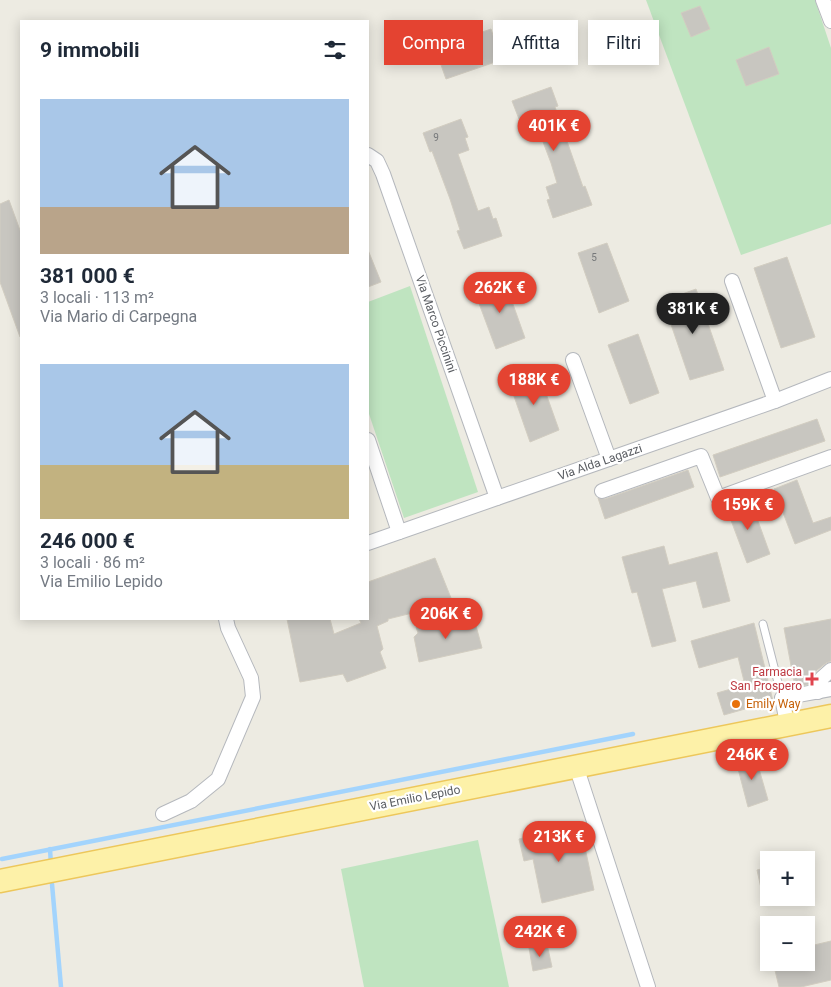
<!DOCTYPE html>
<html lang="it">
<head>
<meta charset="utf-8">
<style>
	body { margin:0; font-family:Roboto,sans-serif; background:#f6f6f7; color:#1f2937; height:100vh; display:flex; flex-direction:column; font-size:19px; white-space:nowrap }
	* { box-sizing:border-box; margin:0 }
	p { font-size:16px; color:#747a83 }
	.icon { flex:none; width:28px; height:28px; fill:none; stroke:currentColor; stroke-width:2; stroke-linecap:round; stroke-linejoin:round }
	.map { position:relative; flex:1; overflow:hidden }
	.side { position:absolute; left:20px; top:20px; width:349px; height:600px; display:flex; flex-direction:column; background:#fff; border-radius:0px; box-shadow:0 2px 12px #0003 }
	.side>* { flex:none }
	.hud { position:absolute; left:384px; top:20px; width:371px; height:45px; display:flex; gap:10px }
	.controls { position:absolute; left:760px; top:851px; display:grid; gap:10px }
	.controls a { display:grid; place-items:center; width:55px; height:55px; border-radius:0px; background:#fff; box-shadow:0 2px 12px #0003; font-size:25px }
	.price { position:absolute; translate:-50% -42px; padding:0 11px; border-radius:18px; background:#e44331; color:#fff; font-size:16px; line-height:32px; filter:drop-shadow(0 1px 2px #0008) }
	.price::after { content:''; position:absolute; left:50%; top:30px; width:15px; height:11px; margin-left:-8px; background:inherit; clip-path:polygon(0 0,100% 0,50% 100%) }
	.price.on { background:#222; color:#fff }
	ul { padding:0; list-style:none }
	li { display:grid; align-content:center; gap:10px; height:265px; padding:0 20px }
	li span { display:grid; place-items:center; height:155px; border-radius:0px; color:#555 }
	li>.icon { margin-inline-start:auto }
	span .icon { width:90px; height:90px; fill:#fffc; stroke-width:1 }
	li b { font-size:21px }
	h2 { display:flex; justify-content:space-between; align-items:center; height:60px; padding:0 20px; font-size:21px }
	.tag { padding:0 18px; border-radius:0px; background:#fff; box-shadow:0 2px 12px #0003; font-size:18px; line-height:45px }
	.tag.on { background:#e44331; color:#fff }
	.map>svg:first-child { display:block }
	.green { fill:#bfe4c0 }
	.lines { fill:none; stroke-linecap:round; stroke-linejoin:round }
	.stream { stroke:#a3d4fd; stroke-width:4.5 }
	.building { fill:#c8c6c0; stroke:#d2cdc1 }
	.lane-casing { stroke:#b5b8bd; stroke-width:9 }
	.street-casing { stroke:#b5b8bd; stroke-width:16 }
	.primary-casing { stroke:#edc75b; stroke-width:25 }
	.lane { stroke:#fff; stroke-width:7 }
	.street { stroke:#fff; stroke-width:14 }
	.primary { stroke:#fdf1a8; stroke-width:22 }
	.health-dot { fill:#e0444e; stroke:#fff; stroke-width:2 }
	.food-dot { fill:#e8710a; stroke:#fff; stroke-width:2 }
	.labels { text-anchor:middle; stroke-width:4.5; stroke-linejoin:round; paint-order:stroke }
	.number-label { font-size:10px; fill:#76787a }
	.street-label { font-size:12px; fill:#5b5e63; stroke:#fff }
	.health-label { font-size:12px; fill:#be3a42; stroke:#fff; text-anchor:end }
	.food-label { font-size:12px; fill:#c56008; stroke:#fff; text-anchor:start }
</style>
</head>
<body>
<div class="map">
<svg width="831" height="987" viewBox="0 0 831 987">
	<rect width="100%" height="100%" fill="#edebe2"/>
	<!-- green -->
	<g class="green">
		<polygon points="646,0 815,0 831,48 831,224 741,255"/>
		<polygon points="410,286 478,492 404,518 368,411 368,302"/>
		<polygon points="478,840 509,987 364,987 341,869"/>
	</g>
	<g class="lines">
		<!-- stream -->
		<g class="stream">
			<polyline points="50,849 51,865"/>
			<polyline points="2,859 633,734"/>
			<polyline points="52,884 61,987"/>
		</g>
	</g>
	<!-- building -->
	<g class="building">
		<polygon points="700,6 710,29 691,37 681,13"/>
		<polygon points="491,29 501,60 446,79 435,48"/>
		<polygon points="769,47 779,74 746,86 736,60"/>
		<polygon points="551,87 558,106 555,107 583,187 585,186 592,205 553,218 547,200 550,199 546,187 557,183 551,163 537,126 527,130 522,118 519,119 512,101"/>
		<polygon points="461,119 468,137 465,138 469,150 458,154 478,211 489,207 493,219 496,218 502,236 464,249 457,231 460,230 450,199 432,151 430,152 423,133"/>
		<polygon points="9,200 21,233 21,337 20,337 0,282 0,204"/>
		<polygon points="607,243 629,301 599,313 578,253"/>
		<polygon points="368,250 381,282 368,287"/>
		<polygon points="787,257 815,337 781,348 754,268"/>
		<polygon points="504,279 525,338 496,349 474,290"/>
		<polygon points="696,289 724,370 690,380 663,301"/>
		<polygon points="638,334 659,393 630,404 608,345"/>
		<polygon points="538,371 559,430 530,442 509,382"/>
		<polygon points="817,419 825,441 720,477 713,455"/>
		<polygon points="688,470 694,487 605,519 598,498 605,499"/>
		<polygon points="797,480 813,523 831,517 831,530 795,544 774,489"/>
		<polygon points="750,499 770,554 747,563 726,507"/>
		<polygon points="664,546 669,565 717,552 730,601 703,608 696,581 662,589 676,641 652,647 637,592 632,593 622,557"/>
		<polygon points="435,558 453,603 388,619 388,621 377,626 383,649 380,652 386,668 347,682 343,674 300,682 287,619 330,619 334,634 361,623 359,619 368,619 368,582"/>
		<polygon points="831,619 831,661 826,663 816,671 811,684 795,687 784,628"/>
		<polygon points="475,622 482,648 419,662 414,637 418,633 416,627"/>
		<polygon points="754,623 773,701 724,715 717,693 745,685 738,657 699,668 691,641"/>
		<polygon points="755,755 768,800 748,807 736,761"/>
		<polygon points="580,824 594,890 542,903 533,859 524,861 519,839"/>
		<polygon points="769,867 769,902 764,902 757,870"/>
		<polygon points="831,941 831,980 801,987 779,987 773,962 806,962 806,955 812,953 810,946"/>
		<polygon points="547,944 552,967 533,971 529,948"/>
	</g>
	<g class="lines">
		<!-- lane casing -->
		<g class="lane-casing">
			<polyline id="lane" points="763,624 782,698"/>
		</g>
		<!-- street casing -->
		<g class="street-casing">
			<g id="street">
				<polyline points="823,0 831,21"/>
				<polyline points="368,155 377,161 383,174 497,498"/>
				<polyline points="732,281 775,401"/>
				<polyline points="573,360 609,459"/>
				<polyline points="368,440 399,532"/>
				<polyline points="602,491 701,456 718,498 831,457"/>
				<polyline points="368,543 775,401 831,379"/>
				<polyline points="818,692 822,678 831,670"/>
				<polyline points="787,723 782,698 831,689"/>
				<polyline points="576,766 648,987"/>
				<polyline points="163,814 191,801 218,779 253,697 251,678 228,628 226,619"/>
			</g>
		</g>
		<!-- primary casing -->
		<g class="primary-casing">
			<polyline id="primary" points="0,881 831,716"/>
		</g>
		<!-- lane -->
		<use href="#lane" class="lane"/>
		<!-- street -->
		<use href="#street" class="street"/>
		<!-- primary -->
		<use href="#primary" class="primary"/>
	</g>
	<!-- markers -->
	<path class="health-dot" d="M809.5 671.5h5v5h5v5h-5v5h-5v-5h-5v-5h5z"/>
	<circle class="food-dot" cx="736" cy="704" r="5"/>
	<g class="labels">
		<!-- number labels -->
		<g class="number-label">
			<text x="436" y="141">9</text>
			<text x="594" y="261">5</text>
		</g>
		<!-- street labels -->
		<g class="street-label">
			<text transform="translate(436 324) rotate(71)" y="4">Via Marco Piccinini</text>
			<text transform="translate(600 462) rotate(-19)" y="4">Via Alda Lagazzi</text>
			<text transform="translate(415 798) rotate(-11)" y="4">Via Emilio Lepido</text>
		</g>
		<!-- health labels -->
		<g class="health-label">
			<text x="802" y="676">Farmacia<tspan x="802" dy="14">San Prospero</tspan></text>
		</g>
		<!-- food labels -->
		<g class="food-label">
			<text x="746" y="708">Emily Way</text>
		</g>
	</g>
</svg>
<div class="controls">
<a>+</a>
<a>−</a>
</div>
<b class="price" style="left:554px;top:152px">401K €</b>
<b class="price" style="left:500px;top:314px">262K €</b>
<b class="price on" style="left:693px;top:335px">381K €</b>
<b class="price" style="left:534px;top:406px">188K €</b>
<b class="price" style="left:748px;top:531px">159K €</b>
<b class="price" style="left:446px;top:640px">206K €</b>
<b class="price" style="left:752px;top:781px">246K €</b>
<b class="price" style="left:559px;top:863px">213K €</b>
<b class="price" style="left:540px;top:958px">242K €</b>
<div class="hud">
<a class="tag on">Compra</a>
<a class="tag">Affitta</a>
<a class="tag">Filtri</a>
</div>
<section class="side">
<h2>9 immobili<svg class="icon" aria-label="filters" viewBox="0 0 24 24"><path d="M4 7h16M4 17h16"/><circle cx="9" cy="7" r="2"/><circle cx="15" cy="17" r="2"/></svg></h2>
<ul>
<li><span style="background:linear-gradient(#a9c7e8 70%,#b9a48a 0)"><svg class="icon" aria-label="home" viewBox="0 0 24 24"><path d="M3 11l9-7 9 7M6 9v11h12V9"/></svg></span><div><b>381 000 €</b><p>3 locali · 113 m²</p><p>Via Mario di Carpegna</p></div></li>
<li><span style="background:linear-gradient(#a9c7e8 65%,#c2b280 0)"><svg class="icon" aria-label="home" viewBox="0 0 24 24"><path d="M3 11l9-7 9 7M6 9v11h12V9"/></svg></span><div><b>246 000 €</b><p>3 locali · 86 m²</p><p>Via Emilio Lepido</p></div></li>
</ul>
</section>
</div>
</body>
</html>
